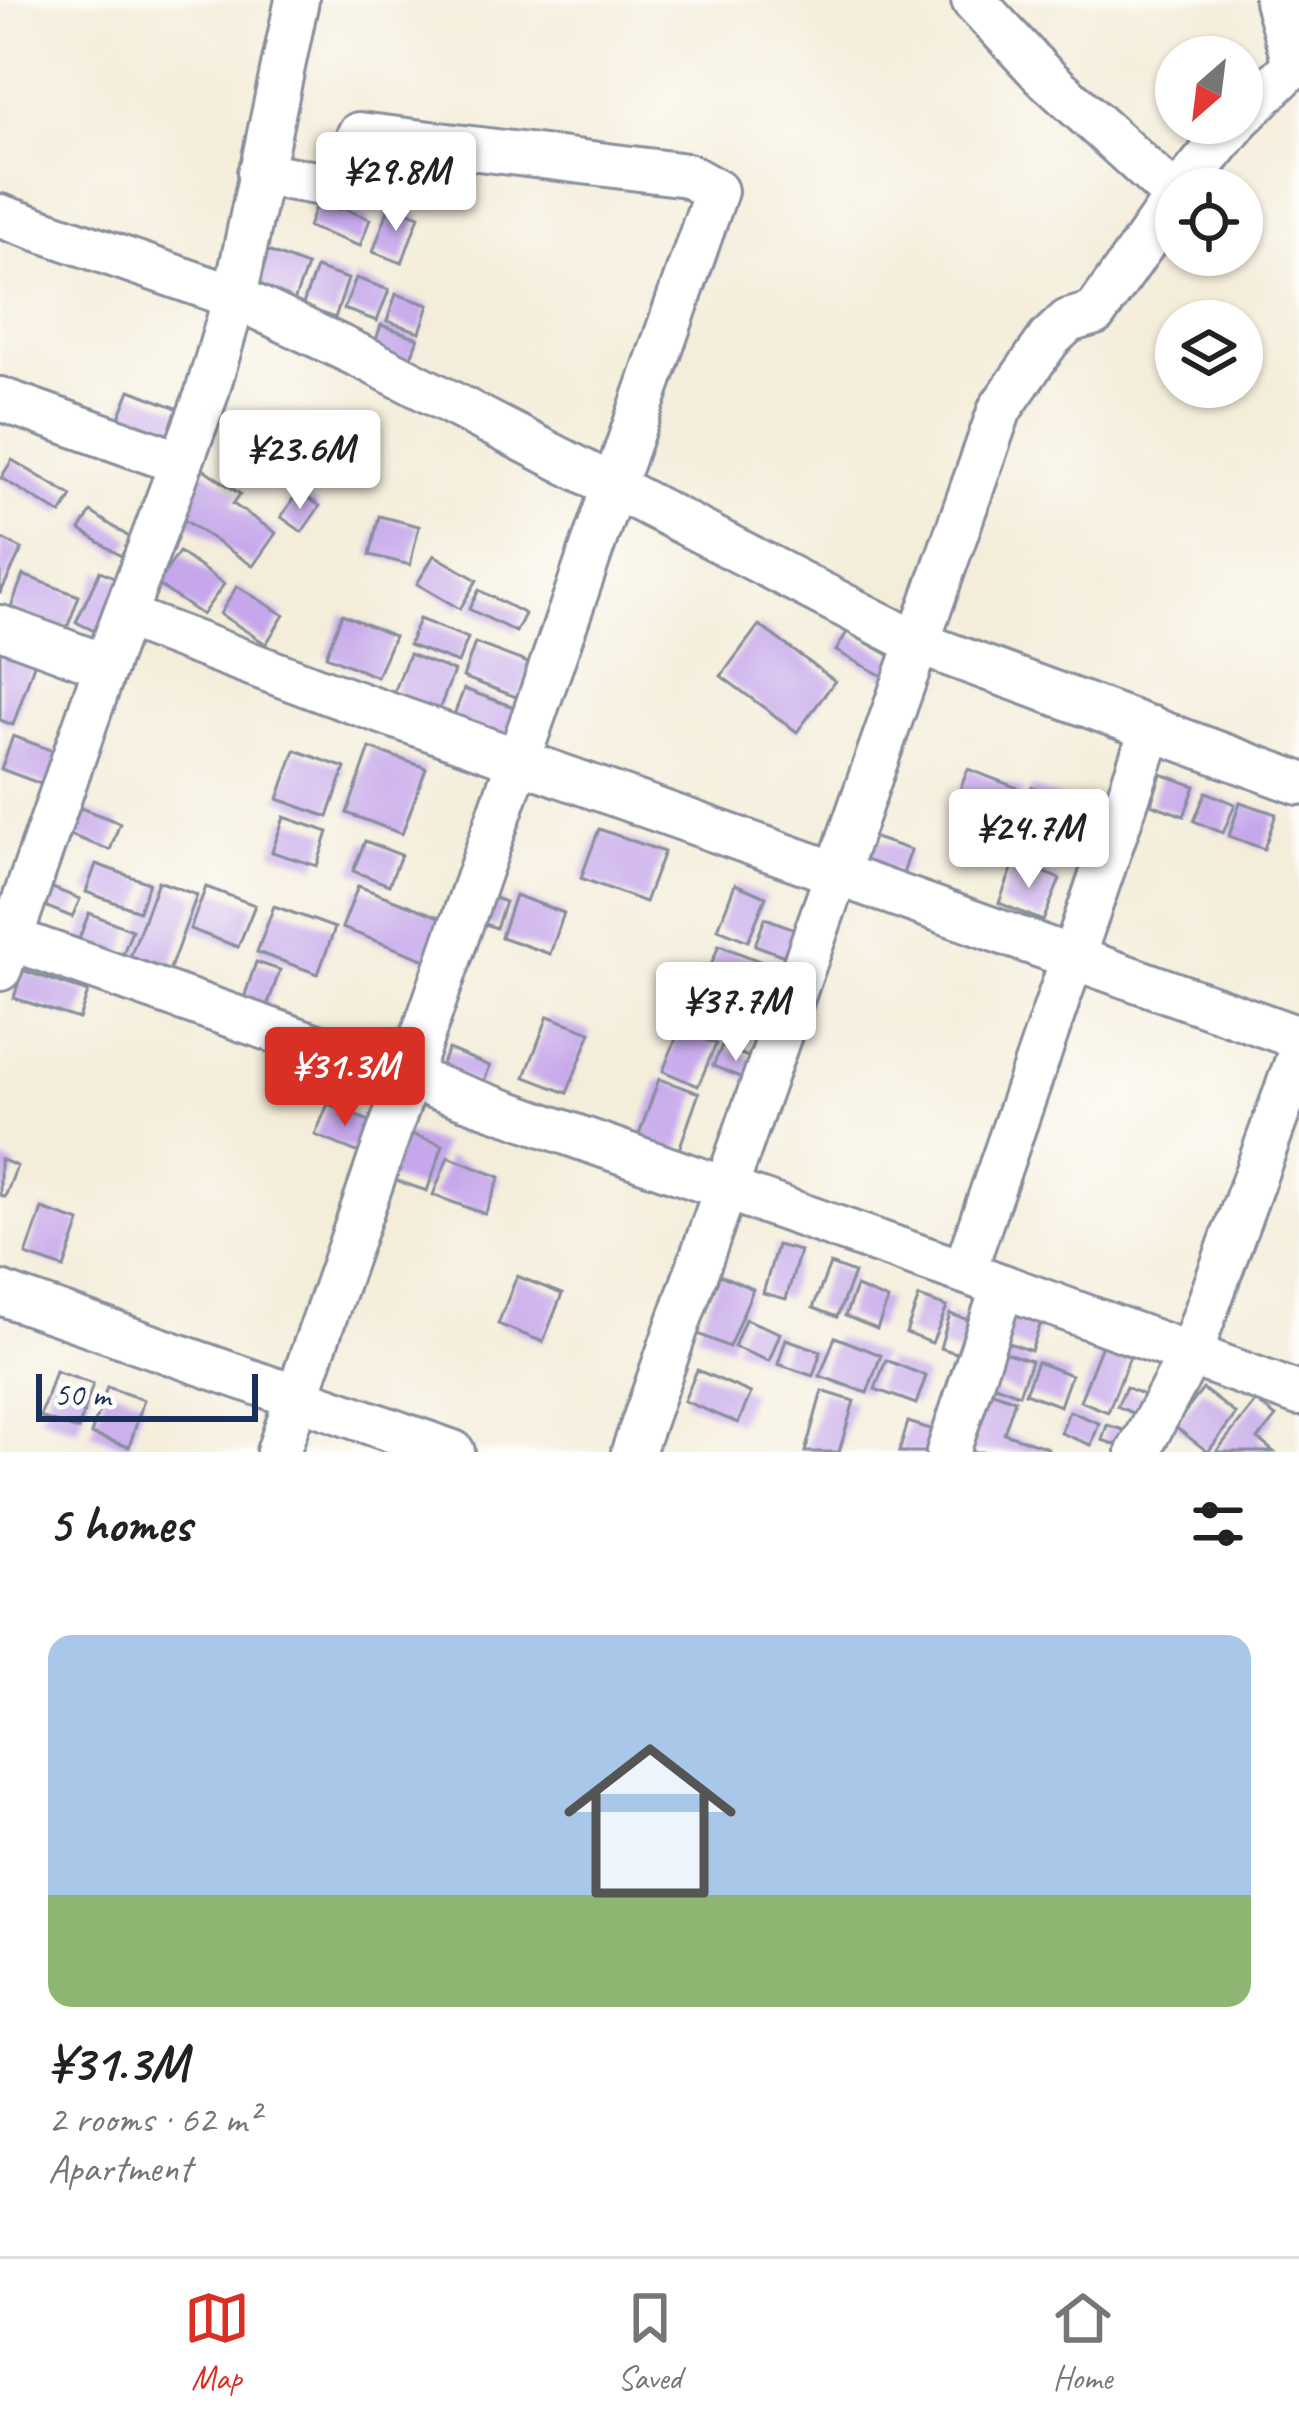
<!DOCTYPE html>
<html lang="en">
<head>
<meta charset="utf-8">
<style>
	body { margin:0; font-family:Caveat,sans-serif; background:#f6f6f6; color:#222; height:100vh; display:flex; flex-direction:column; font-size:45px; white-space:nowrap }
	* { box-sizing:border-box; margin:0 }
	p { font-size:39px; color:#767676 }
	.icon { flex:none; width:66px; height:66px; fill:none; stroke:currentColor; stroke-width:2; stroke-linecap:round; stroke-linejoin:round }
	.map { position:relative; height:1452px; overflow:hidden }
	.sheet { display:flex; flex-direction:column; background:#fff; flex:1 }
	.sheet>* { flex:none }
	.needle { width:78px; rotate:208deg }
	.tools { position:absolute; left:1155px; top:36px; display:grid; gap:24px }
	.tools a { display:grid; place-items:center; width:108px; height:108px; border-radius:50%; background:#fff; box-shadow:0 3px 9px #0004; font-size:60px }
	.scale { position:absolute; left:36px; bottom:30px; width:222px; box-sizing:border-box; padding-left:12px; border:6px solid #1b2f5e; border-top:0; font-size:33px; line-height:42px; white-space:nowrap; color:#1b2f5e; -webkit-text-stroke:9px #fdfcf7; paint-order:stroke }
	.price { position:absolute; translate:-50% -102px; padding:0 27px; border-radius:12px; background:#fff; color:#222; font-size:39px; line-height:78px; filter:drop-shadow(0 3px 6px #0008) }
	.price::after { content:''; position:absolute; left:50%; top:72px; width:36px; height:27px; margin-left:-18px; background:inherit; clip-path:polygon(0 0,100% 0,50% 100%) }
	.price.selected { background:#d93025; color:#fff }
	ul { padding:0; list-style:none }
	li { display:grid; align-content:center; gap:24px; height:636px; padding:0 48px }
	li+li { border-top:3px solid #e0e0e0 }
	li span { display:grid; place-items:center; height:372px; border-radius:24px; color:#555 }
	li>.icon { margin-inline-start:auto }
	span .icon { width:216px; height:216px; fill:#fffc; stroke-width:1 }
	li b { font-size:51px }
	h2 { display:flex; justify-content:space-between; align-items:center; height:144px; padding:0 48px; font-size:51px }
	.menu { display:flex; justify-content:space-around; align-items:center; height:168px; border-top:3px solid #e0e0e0; background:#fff; font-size:33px; color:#767676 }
	.menu a { display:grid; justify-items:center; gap:6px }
	.menu .selected { color:#d93025 }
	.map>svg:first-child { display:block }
	.building { fill:#c6a7eb }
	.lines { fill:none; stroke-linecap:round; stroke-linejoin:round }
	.minor-casing { stroke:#888e9c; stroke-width:48 }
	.major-casing { stroke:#888e9c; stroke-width:60 }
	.minor { stroke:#fff; stroke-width:42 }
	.major { stroke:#fff; stroke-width:54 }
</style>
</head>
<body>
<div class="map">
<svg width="1299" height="1452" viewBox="0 0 1299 1452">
	<rect width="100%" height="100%" fill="#fdfcf7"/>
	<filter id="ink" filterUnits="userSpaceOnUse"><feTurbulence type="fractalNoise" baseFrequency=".00833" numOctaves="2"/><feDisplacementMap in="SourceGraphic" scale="24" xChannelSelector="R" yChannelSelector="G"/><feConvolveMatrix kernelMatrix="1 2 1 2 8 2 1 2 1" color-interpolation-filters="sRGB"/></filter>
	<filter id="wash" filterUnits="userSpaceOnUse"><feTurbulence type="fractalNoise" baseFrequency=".004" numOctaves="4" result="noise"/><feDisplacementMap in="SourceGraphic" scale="48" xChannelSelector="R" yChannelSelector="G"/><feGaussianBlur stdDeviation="2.7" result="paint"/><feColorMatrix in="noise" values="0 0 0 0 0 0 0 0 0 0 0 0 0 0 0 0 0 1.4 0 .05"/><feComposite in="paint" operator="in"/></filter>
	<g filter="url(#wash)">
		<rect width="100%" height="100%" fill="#f4edda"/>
		<g id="blocks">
			<!-- building -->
			<g class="building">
				<polygon points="318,199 370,219 360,246 308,227"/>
				<polygon points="390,205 419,216 402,263 373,252"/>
				<polygon points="265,250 307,266 293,304 251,290"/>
				<polygon points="316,268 348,279 335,318 302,307"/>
				<polygon points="356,278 389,290 377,321 344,309"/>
				<polygon points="396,294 429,305 420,332 387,321"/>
				<polygon points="381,325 418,338 408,365 372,352"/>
				<polygon points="130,390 182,410 167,448 115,428"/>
				<polygon points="242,439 291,473 281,487 233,453"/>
				<polygon points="12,460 72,496 61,514 1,478"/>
				<polygon points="202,468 240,494 233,504 276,533 253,566 180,517 184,493"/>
				<polygon points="298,492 320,506 302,532 281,517"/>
				<polygon points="91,512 132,539 121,556 80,530"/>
				<polygon points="379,516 419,526 410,565 370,555"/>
				<polygon points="0,538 22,549 0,594"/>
				<polygon points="179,552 224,584 202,615 157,584"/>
				<polygon points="434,555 477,580 460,609 417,584"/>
				<polygon points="100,571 125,582 101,634 76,622"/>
				<polygon points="23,575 79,596 66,631 10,610"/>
				<polygon points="237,586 284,615 266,644 220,614"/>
				<polygon points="479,590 525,614 516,632 469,609"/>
				<polygon points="342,614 394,636 377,677 326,656"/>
				<polygon points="419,619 468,638 458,663 409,645"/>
				<polygon points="759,625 835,681 797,732 721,676"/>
				<polygon points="847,632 898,660 888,679 836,651"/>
				<polygon points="475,643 531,664 519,698 463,677"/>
				<polygon points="0,645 39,650 13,725 0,720"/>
				<polygon points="409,654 454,671 437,715 392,698"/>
				<polygon points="464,689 519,709 507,741 452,720"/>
				<polygon points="13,736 64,755 52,788 1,769"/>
				<polygon points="370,748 426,768 402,834 347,813"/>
				<polygon points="295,750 345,768 328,817 278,799"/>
				<polygon points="968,769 1023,790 1006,834 951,813"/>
				<polygon points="1161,774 1195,786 1184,816 1151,804"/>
				<polygon points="1032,787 1079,805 1060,853 1013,834"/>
				<polygon points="1206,792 1235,804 1223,833 1194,821"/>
				<polygon points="1240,802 1276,814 1264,849 1229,836"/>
				<polygon points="75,806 120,823 110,850 65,833"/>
				<polygon points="284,817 328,832 317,866 272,852"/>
				<polygon points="599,829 664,852 645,902 581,878"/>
				<polygon points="866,835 911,850 903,874 858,859"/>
				<polygon points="365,841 401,855 389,885 353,871"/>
				<polygon points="1015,861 1060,879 1043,921 999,903"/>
				<polygon points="96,864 149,883 139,911 86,892"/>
				<polygon points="158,881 197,895 168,974 129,960"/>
				<polygon points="735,884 766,897 748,941 718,929"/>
				<polygon points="358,886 442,918 426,960 342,928"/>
				<polygon points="50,887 80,899 72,917 42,905"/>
				<polygon points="206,887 255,905 238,947 190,929"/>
				<polygon points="484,894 505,902 496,928 475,920"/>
				<polygon points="515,895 564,913 550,954 501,937"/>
				<polygon points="274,906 335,928 318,974 257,952"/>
				<polygon points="89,913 132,930 120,962 77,944"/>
				<polygon points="765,918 800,931 790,958 755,945"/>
				<polygon points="719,945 770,965 756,1001 705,981"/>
				<polygon points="256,962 280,970 265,1012 242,1004"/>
				<polygon points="22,970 88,992 79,1019 14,998"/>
				<polygon points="702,987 758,1010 746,1041 690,1018"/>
				<polygon points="548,1016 591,1032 567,1093 525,1077"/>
				<polygon points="680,1029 716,1044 698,1086 663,1071"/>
				<polygon points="722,1046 758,1061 750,1081 713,1066"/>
				<polygon points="448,1049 490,1066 482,1086 440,1068"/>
				<polygon points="659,1079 699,1093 677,1155 637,1140"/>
				<polygon points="328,1104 374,1123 362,1154 315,1135"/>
				<polygon points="405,1132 443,1145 427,1191 389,1178"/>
				<polygon points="448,1157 500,1177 485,1214 433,1195"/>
				<polygon points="0,1159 17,1166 5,1197 0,1195"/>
				<polygon points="42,1209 80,1222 64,1268 26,1255"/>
				<polygon points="777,1245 800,1251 786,1299 763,1293"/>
				<polygon points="830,1264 854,1273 837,1317 813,1308"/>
				<polygon points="720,1275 753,1289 729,1347 696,1333"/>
				<polygon points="517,1276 562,1294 543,1342 498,1324"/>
				<polygon points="856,1287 888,1300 877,1329 845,1316"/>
				<polygon points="919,1297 947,1307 932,1343 906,1333"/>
				<polygon points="1009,1308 1042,1320 1031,1351 998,1339"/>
				<polygon points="950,1314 976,1322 966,1356 940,1348"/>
				<polygon points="745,1319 780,1333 769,1361 734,1347"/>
				<polygon points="835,1337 881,1355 867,1393 820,1376"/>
				<polygon points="786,1339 821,1351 813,1376 778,1364"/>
				<polygon points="1104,1340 1132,1351 1108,1412 1080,1401"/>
				<polygon points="995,1349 1031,1361 1019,1394 984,1381"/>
				<polygon points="886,1360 926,1376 916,1404 875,1389"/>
				<polygon points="1037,1362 1071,1375 1060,1406 1025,1393"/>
				<polygon points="697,1370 751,1393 738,1423 684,1401"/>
				<polygon points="55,1371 93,1384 78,1430 40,1417"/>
				<polygon points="107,1387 144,1400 129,1447 91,1434"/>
				<polygon points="979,1387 1015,1400 1004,1433 1048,1448 1047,1452 956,1452"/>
				<polygon points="1126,1387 1152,1399 1144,1418 1117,1406"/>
				<polygon points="1203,1389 1236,1414 1208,1452 1174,1426"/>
				<polygon points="822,1391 854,1401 839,1452 805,1452"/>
				<polygon points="1256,1401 1276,1417 1258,1439 1274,1452 1216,1452"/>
				<polygon points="1069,1411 1099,1423 1091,1445 1061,1433"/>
				<polygon points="908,1422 937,1431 931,1452 899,1452"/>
				<polygon points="1107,1425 1127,1431 1123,1447 1102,1440"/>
			</g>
		</g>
	</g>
	<g filter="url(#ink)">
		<use href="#blocks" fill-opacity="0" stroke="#888e9c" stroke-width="3"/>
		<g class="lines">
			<!-- minor casing -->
			<g class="minor-casing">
				<g id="minor">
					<polyline points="973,0 1043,75 1176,197"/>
					<polyline points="1242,116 1299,60"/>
					<polyline points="259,173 339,187 359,134 687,175 716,191 278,1452"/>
					<polyline points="1182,189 1236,123"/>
					<polyline points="0,216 235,297 368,360 915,642 1299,783"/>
					<polyline points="0,399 181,463"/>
					<polyline points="124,616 323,691 1299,1038"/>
					<polyline points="0,627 106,666"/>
					<polyline points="0,935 964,1272 1299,1394"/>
					<polyline points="0,969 109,656 206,396 235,297 297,0"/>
					<polyline points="964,1272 1152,728"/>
					<polyline points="0,1293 453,1452"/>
					<polyline points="633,1452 1000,409 1049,339 1068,321 1095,313 1176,197"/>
					<polyline points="948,1452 1003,1286"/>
					<polyline points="1138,1452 1190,1355 1299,1055"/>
				</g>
			</g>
			<!-- major casing -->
			<g class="major-casing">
				<polyline id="major" points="1282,0 1299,59"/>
			</g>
			<!-- minor -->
			<use href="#minor" class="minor"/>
			<!-- major -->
			<use href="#major" class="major"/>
		</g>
	</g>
</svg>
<div class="tools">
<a><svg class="needle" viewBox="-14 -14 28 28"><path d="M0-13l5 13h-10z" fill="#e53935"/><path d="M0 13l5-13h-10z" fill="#767676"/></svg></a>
<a><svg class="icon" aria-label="locate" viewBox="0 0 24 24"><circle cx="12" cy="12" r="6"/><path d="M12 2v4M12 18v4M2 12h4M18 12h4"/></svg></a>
<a><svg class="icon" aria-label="layers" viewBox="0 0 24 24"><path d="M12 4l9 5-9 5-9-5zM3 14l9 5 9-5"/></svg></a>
</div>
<div class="scale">50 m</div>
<b class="price" style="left:396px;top:234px">¥29.8M</b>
<b class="price" style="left:300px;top:512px">¥23.6M</b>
<b class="price" style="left:1029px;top:891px">¥24.7M</b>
<b class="price" style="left:736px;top:1064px">¥37.7M</b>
<b class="price selected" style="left:345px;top:1129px">¥31.3M</b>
</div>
<section class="sheet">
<h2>5 homes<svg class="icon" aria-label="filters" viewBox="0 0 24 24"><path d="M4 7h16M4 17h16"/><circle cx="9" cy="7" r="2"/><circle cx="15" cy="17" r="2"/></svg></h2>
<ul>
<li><span style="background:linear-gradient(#a9c7e8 70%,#8fb573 0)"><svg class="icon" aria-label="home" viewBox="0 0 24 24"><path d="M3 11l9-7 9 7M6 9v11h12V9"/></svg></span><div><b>¥31.3M</b><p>2 rooms · 62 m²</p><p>Apartment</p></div></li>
</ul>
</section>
<nav class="menu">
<a class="selected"><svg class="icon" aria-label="map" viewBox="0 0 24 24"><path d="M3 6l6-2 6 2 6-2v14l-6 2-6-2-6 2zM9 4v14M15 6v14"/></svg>Map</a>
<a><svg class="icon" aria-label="saved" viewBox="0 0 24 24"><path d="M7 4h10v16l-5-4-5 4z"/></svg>Saved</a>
<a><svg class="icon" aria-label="home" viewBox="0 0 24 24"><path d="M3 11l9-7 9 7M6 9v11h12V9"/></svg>Home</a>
</nav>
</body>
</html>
